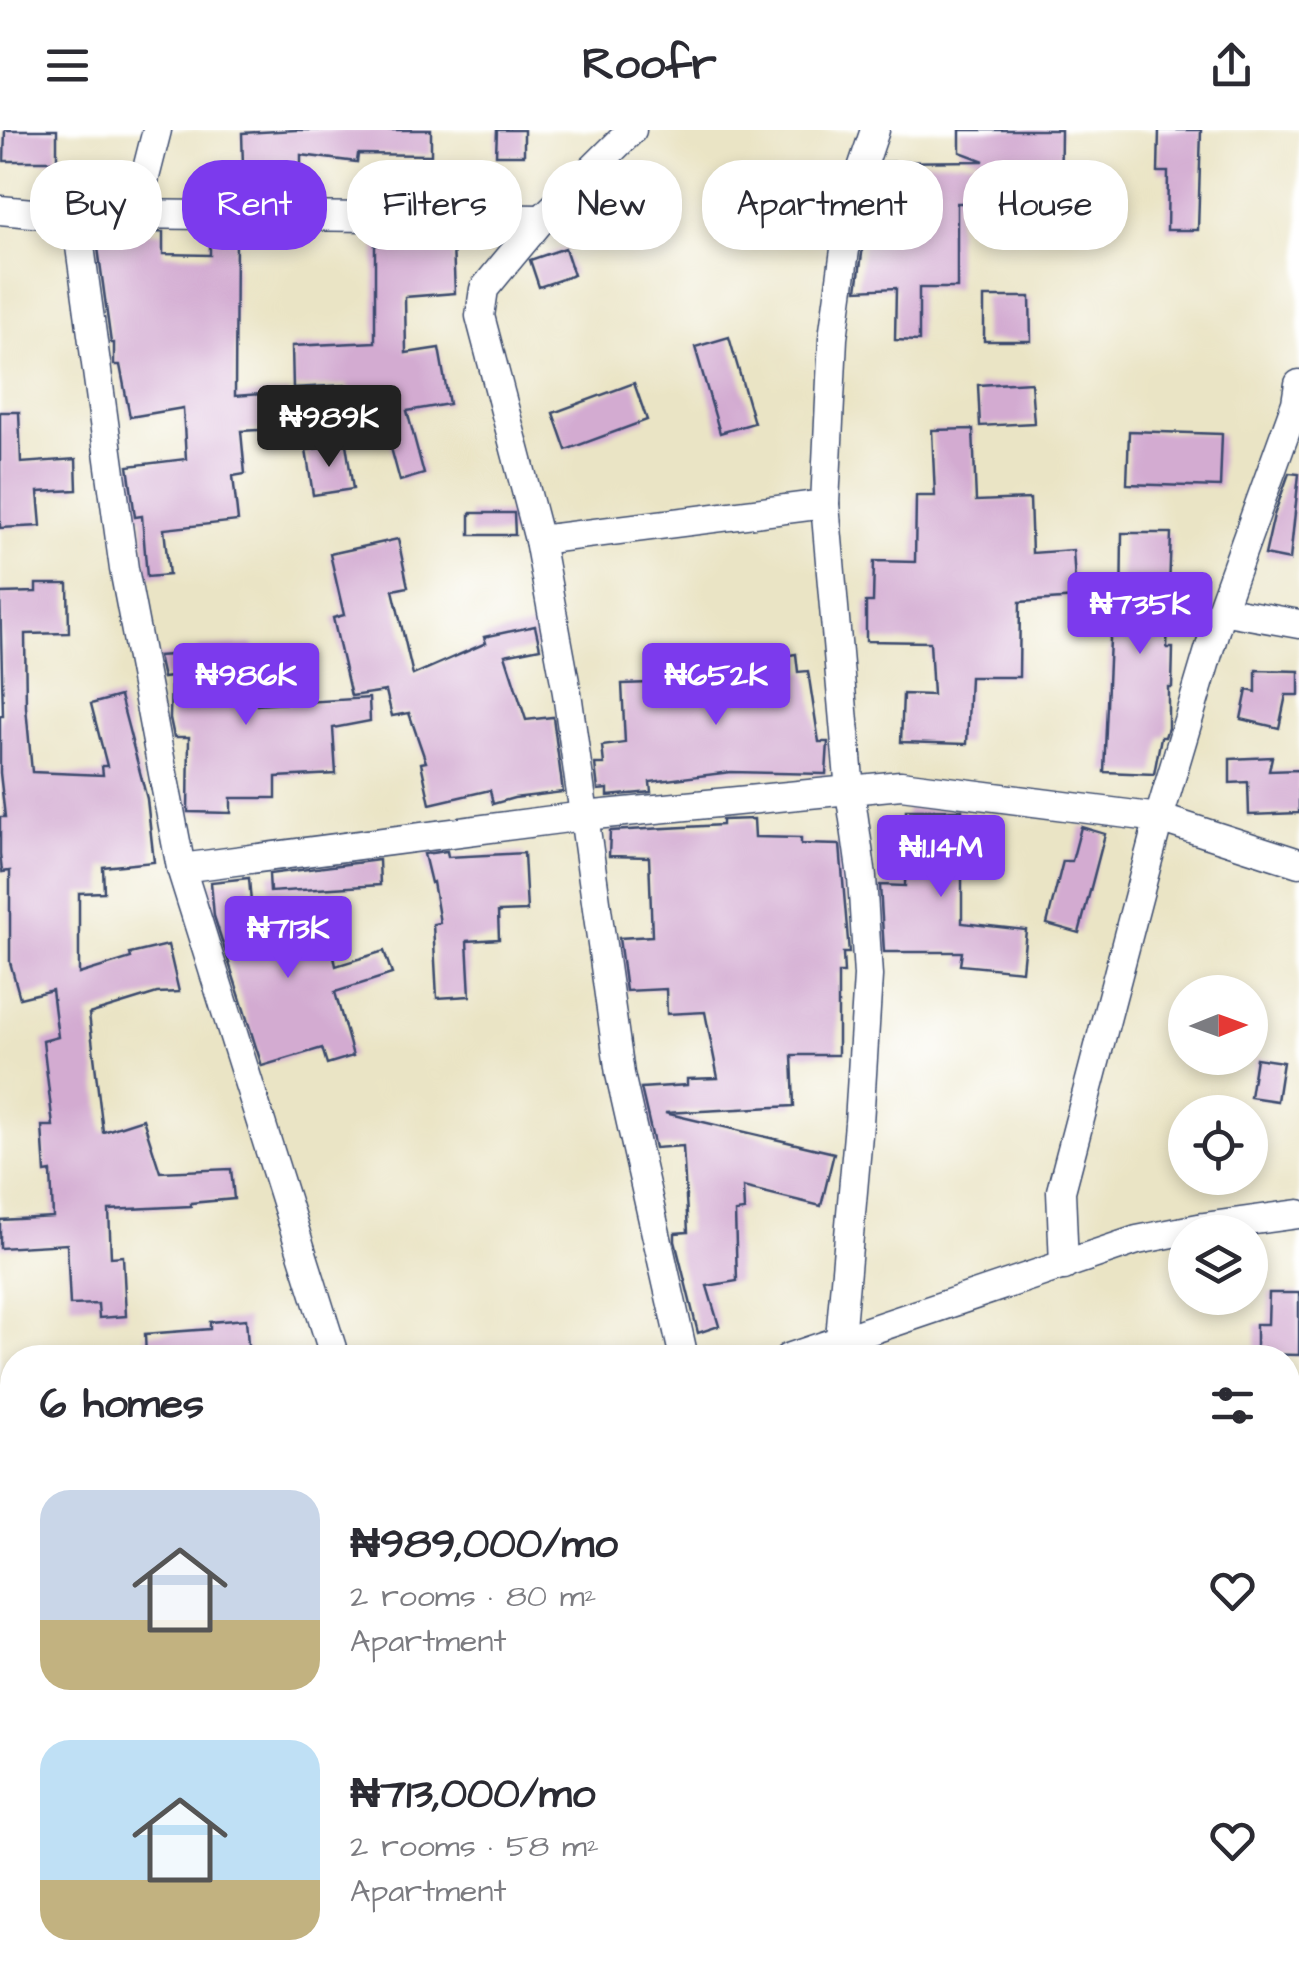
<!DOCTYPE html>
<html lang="en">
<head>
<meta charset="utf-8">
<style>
	body { margin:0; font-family:"Architects Daughter",sans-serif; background:#f2f2f3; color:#2b2b33; height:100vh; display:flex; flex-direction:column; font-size:38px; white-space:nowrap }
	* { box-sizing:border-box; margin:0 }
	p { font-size:32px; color:#7c7c81 }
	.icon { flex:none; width:55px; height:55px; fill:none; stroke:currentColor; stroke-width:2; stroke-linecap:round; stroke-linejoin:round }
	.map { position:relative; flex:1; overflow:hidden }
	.panel { position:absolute; left:0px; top:1215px; width:1300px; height:642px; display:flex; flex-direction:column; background:#fff; border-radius:40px 40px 0 0; box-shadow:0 5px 15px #0003 }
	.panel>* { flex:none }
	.guide { position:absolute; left:30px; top:30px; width:1240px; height:90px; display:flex; gap:20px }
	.needle { width:65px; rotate:89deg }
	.tools { position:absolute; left:1168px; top:845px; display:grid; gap:20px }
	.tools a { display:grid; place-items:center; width:100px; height:100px; border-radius:50%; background:#fff; box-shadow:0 5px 15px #0003; font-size:50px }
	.price { position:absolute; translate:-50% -85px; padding:0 22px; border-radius:10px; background:#7c3aed; color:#fff; font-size:32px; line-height:65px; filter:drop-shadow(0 2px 5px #0008) }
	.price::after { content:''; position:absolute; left:50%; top:60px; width:30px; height:22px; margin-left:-15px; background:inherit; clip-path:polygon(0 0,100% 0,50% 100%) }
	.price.active { background:#222; color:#fff }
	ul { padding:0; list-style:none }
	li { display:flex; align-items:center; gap:30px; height:250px; padding:0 40px }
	li span { display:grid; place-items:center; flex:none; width:280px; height:200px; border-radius:30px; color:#555 }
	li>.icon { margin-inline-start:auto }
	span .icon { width:120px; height:120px; fill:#fffc; stroke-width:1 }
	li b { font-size:42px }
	h2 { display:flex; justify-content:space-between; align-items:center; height:120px; padding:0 40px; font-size:42px }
	.pill { padding:0 35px; border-radius:40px; background:#fff; box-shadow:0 5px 15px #0003; font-size:35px; line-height:90px }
	.pill.active { background:#7c3aed; color:#fff }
	header { display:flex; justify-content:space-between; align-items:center; height:130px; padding:0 40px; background:#fff; font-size:45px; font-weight:700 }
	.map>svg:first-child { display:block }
	.forest { fill:#8aa85b; stroke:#526c5c; stroke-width:2.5 }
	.building { fill:#d3abd1 }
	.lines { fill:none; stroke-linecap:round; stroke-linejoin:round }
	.street-casing { stroke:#3a4a6d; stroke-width:31 }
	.street { stroke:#fff; stroke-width:28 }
</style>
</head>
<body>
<header><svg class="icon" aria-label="menu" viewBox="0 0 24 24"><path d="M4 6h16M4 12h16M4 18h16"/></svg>Roofr<svg class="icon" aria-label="share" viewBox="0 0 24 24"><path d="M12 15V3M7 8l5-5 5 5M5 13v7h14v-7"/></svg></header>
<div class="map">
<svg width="1299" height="1857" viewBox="0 0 1299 1857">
	<rect width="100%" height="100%" fill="#fff"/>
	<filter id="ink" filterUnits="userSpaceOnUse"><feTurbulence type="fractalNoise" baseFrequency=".01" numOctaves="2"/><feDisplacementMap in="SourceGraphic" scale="20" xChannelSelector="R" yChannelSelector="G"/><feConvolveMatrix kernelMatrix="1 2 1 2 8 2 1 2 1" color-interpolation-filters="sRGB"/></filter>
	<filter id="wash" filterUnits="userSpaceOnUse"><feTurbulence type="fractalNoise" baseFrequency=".0048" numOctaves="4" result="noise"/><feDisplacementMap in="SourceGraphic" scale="40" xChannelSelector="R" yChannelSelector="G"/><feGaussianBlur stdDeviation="2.25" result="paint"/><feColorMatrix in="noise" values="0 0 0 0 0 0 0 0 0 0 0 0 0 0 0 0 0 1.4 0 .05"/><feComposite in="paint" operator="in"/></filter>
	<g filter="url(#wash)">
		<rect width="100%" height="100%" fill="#eae4c5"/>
		<!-- forest -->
		<g class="forest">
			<polygon points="1288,1354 1299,1356 1299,1857 1101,1857 1096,1845 1288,1845"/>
			<polygon points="923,1845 1061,1845 1059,1857 926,1857"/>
		</g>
		<g id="blocks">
			<!-- building -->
			<g class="building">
				<polygon points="5,0 57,0 57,31 4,31"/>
				<polygon points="296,0 431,0 431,25 358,24 357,32 301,25 301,33 243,36 242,3"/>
				<polygon points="497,0 524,0 524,25 496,25"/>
				<polygon points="960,0 1061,0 1060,81 1020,80 1020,73 957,73 957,158 919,158 919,211 895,210 896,158 857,160 869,72 883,32 984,31 960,22"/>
				<polygon points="1159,0 1201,0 1198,100 1167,100 1168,42 1158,42"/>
				<polygon points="1093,62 1094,87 1067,88 1067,63"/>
				<polygon points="787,63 791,109 763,112 758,66"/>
				<polygon points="163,102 163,124 210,125 210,103 236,103 235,266 288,262 290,298 241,301 245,344 233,346 238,391 164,399 169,445 147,447 142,386 135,387 128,336 186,329 183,278 130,287 120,235 114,235 114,213 111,213 96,103"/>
				<polygon points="375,115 453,115 455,163 405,167 406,223 439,218 449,274 407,281 424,344 400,351 385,296 354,301 347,255 293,258 292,216 375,212"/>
				<polygon points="565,118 574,145 539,157 530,130"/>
				<polygon points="984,167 1030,167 1031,211 984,211"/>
				<polygon points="729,207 754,293 720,303 695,217"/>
				<polygon points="1031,252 1034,293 980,296 978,255"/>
				<polygon points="634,253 647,290 566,320 553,283"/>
				<polygon points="0,282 19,282 21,333 76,329 77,360 38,362 41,396 0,398"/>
				<polygon points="973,299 976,371 1030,369 1032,423 1073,420 1076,468 1020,472 1019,547 970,547 967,614 901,612 903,564 933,565 930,512 866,511 866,472 873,472 874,431 915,432 916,366 935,366 932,300"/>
				<polygon points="1129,301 1222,304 1220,357 1127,354"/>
				<polygon points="346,314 353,359 313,365 306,320"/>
				<polygon points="1289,343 1299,344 1290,430 1265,425 1274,385"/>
				<polygon points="470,383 514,383 515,405 470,405"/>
				<polygon points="1122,403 1171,403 1167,518 1173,518 1172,557 1168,557 1168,598 1165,607 1161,607 1154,644 1104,642 1111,487 1121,487"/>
				<polygon points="398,409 408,457 393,460 413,545 486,513 484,507 535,496 540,518 505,525 526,590 553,587 563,662 514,668 493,674 490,660 430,674 421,633 426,632 409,583 392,586 386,561 351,566 333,488 344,485 330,424"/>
				<polygon points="36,454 68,454 69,503 25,504 26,577 32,642 103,645 102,636 107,636 91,574 120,566 147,669 154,732 103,737 104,762 79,763 79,844 131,828 130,824 168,815 179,862 157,863 89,884 103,1002 143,989 160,1042 231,1039 234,1069 191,1073 191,1076 109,1080 111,1127 123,1126 126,1186 99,1188 98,1174 70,1175 67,1114 0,1118 0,1090 53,1087 51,1042 45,1043 42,996 53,996 43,911 58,907 52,860 20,868 10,832 10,741 2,742 0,724 0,687 5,687 0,643 0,586 3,586 0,463 36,462"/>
				<polygon points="253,514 257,575 369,568 370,591 333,598 336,644 276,647 276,668 231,668 231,683 188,682 189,607 174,607 170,588 171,547 163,548 158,526 198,523 198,517"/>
				<polygon points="796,524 798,542 808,541 819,612 828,612 826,644 731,642 650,652 651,662 608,666 608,659 598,660 595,634 604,634 602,616 625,613 622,554 711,551 710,539 758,534 757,530"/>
				<polygon points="1256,540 1299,541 1299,565 1286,565 1279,598 1241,589 1247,560 1256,562"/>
				<polygon points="1272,627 1269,641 1299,640 1299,683 1249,685 1248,652 1230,653 1230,629"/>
				<polygon points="906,680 962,680 962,793 1026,800 1022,841 960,835 962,822 884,822 880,755 905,756"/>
				<polygon points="754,689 755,707 801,708 801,714 840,715 849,823 843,823 844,843 838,843 838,925 792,925 794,976 665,983 834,1023 821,1076 743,1057 744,1081 735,1082 737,1151 707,1156 719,1196 698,1203 675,1111 675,1103 688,1102 683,1016 655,1018 641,958 687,955 687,949 718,948 705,882 667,884 666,859 626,861 619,808 652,806 649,727 609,726 610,701 722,695 722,690"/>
				<polygon points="1081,697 1105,704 1079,803 1047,794 1063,731 1072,731"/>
				<polygon points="447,721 448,727 524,723 527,781 498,782 499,809 467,811 470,866 437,868 433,794 440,793 433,752 431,753 424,724"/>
				<polygon points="379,730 380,755 270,762 269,744"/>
				<polygon points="249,748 254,810 328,796 336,836 384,821 392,844 335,862 353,926 327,934 322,918 262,936 214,786 211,752"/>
				<polygon points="1256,928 1283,932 1277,971 1250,967"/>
				<polygon points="1269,1163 1299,1163 1299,1225 1256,1224 1256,1194 1268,1194"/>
				<polygon points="246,1189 249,1228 146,1228 145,1204 210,1199 210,1192"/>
			</g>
		</g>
	</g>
	<g filter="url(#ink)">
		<use href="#blocks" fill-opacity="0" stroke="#3a4a6d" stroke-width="2.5"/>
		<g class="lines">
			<!-- street casing -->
			<g class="street-casing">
				<g id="street">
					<polyline points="632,0 542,89 502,137 484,159 480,186 539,410 567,563 620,944 684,1228"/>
					<polyline points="0,80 76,87 124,84 542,89"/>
					<polyline points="124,84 143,55 157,0"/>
					<polyline points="76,87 124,439 181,738 335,1228"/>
					<polyline points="539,410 825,374"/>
					<polyline points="1221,480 1299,494"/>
					<polyline points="181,738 584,686 901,655 1159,688 1299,733"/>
					<polyline points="1064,1136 1061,1061 1159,688 1221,480 1296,273 1299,254"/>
					<polyline points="840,1208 859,993 868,846 862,747 850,661 825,374 833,208 852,68 875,0"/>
					<polyline points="788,1228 1137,1110 1204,1097 1299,1084"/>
					<polyline points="0,1482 12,1481"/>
					<polyline points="80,1845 80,1857"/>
					<polyline points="771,1857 772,1845"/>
				</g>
			</g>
			<!-- street -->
			<use href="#street" class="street"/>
		</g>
	</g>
</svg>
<div class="tools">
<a><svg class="needle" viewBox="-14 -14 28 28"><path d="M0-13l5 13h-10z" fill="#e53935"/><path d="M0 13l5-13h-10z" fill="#7c7c81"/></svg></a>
<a><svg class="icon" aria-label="locate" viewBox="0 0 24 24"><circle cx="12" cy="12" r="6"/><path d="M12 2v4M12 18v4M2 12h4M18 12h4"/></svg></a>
<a><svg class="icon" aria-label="layers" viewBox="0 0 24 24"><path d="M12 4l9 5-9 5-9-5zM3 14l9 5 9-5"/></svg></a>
</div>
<b class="price active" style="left:329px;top:340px">₦989K</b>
<b class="price" style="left:1140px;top:527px">₦735K</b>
<b class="price" style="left:246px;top:598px">₦986K</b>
<b class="price" style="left:716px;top:598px">₦652K</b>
<b class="price" style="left:941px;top:770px">₦1.14M</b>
<b class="price" style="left:288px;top:851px">₦713K</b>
<div class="guide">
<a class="pill">Buy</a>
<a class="pill active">Rent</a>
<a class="pill">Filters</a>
<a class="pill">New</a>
<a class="pill">Apartment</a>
<a class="pill">House</a>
</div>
<section class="panel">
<h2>6 homes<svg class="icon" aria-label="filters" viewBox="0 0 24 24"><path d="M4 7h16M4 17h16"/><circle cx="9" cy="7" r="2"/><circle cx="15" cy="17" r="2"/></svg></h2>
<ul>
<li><span style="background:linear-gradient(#c9d6e8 65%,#c2b280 0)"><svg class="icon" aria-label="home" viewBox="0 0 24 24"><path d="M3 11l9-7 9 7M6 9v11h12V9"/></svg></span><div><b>₦989,000/mo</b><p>2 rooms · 80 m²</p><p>Apartment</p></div><svg class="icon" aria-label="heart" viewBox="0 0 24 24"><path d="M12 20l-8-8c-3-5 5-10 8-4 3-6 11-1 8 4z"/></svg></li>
<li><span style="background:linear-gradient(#bfe0f5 70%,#c2b280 0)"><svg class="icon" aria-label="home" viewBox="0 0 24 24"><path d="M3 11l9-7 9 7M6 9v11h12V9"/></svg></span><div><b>₦713,000/mo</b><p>2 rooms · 58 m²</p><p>Apartment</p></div><svg class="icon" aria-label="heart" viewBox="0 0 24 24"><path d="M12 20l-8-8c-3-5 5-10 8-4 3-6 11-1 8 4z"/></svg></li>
</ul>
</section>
</div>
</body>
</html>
